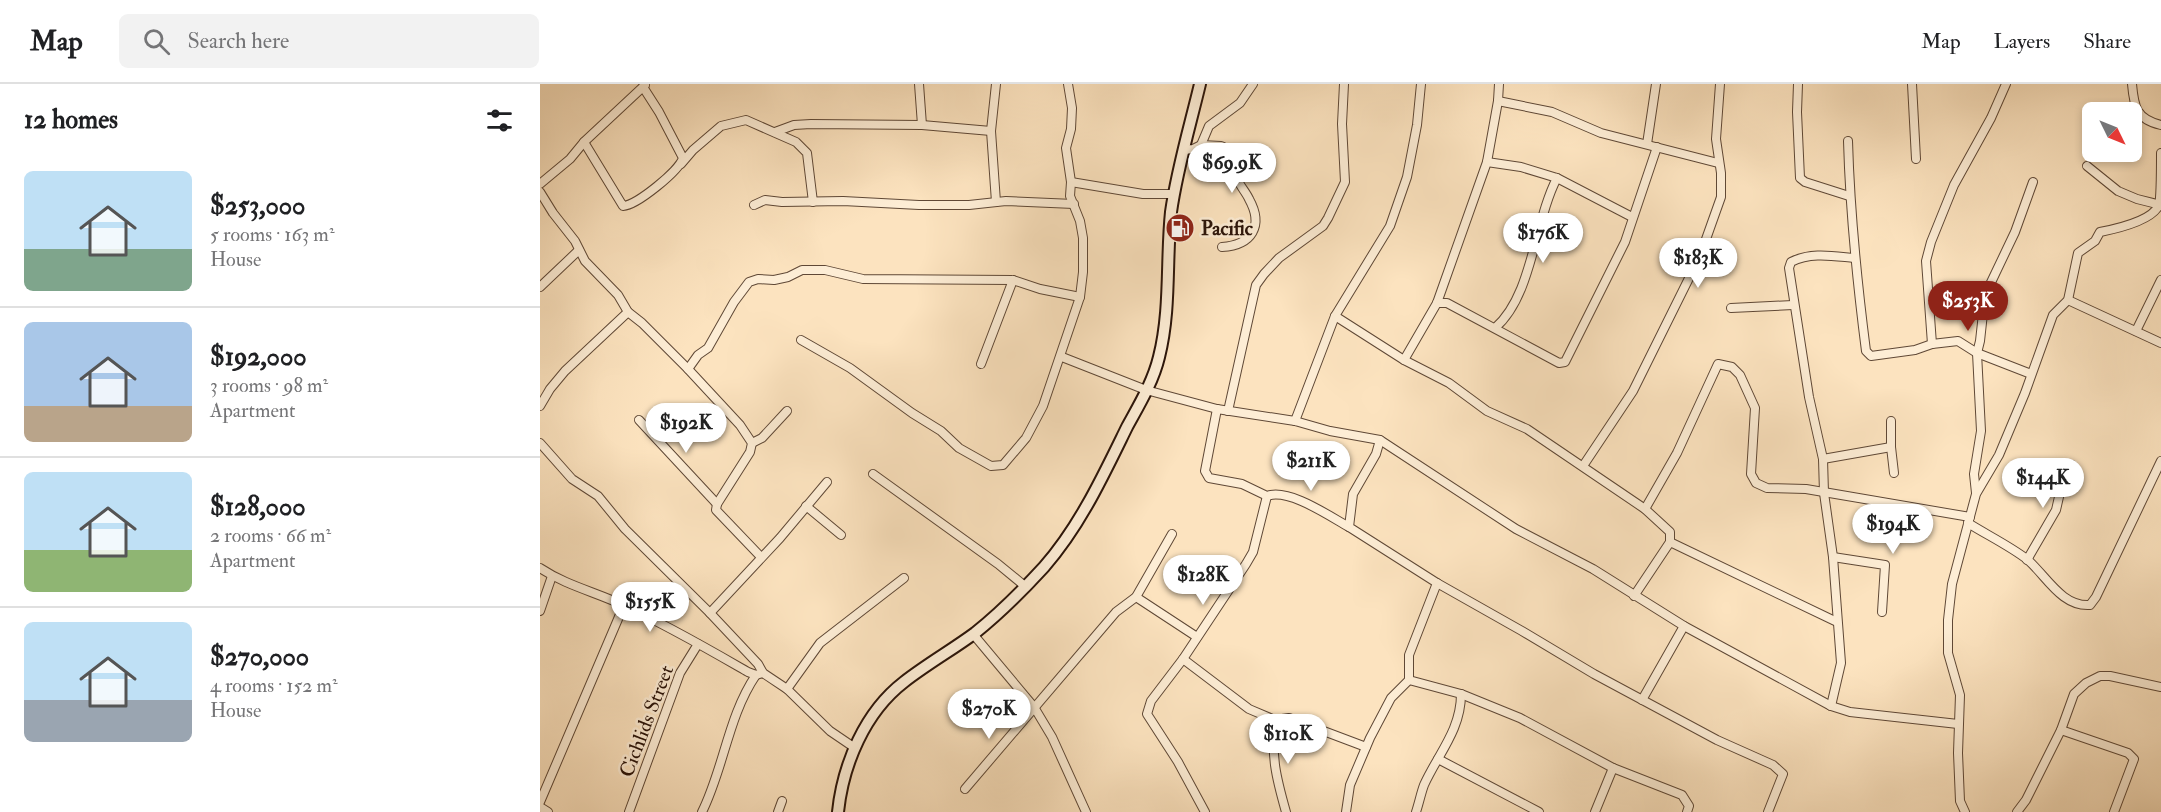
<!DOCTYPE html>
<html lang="en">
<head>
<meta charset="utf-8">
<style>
	body { margin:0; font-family:"IM FELL Double Pica",serif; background:#f2f2f2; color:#202124; height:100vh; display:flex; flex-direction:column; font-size:22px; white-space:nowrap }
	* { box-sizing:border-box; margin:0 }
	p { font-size:20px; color:#757577 }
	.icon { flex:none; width:33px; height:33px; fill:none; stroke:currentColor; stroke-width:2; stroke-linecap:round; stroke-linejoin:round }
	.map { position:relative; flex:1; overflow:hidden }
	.sheet { display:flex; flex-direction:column; background:#fff; width:540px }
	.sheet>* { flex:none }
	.needle { width:39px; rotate:133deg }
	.tools { position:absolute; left:1542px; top:18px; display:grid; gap:12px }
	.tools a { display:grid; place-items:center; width:60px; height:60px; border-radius:9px; background:#fff; box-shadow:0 3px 9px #0003; font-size:30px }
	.price { position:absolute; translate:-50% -51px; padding:0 14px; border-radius:21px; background:#fff; color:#222; font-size:20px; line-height:39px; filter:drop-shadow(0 2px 3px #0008) }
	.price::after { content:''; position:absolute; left:50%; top:36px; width:18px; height:14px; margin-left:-9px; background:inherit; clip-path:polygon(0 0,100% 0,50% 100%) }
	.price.current { background:#8f2418; color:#fff }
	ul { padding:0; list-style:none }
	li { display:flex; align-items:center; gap:18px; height:150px; padding:0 24px }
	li+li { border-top:2px solid #e0e0e0 }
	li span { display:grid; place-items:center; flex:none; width:168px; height:120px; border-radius:9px; color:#555 }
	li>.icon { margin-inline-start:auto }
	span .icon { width:72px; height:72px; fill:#fffc; stroke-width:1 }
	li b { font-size:26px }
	h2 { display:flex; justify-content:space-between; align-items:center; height:72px; padding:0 24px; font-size:26px }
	header { display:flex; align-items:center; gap:36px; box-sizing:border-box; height:84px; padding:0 30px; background:#fff; border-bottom:2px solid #e0e0e0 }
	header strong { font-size:28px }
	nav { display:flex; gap:33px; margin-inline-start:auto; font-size:21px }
	.search { width:420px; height:54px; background:#f2f2f2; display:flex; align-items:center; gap:15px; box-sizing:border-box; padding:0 21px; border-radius:9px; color:#757577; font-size:22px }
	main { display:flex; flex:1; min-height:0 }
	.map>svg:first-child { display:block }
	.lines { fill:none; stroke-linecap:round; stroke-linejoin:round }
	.street-casing { stroke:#5f4836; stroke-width:10 }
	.secondary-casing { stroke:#2b1409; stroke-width:14 }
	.street { stroke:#fdedd5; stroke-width:8 }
	.secondary { stroke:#fdedd5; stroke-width:10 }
	.labels { text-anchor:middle; stroke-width:5; stroke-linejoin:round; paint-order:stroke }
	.poi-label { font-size:20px; font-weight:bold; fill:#2b1409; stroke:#fdedd5; text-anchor:start }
	.street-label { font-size:20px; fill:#2b1409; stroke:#fdedd5 }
</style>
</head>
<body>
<header>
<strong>Map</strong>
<div class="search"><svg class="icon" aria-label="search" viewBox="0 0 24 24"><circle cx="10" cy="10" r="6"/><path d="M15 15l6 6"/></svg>Search here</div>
<nav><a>Map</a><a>Layers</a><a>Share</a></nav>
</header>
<main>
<section class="sheet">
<h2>12 homes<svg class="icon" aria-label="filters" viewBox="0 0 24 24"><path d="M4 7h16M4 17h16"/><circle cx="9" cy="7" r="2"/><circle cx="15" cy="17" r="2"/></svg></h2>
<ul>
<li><span style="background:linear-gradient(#bfe0f5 65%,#7fa58c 0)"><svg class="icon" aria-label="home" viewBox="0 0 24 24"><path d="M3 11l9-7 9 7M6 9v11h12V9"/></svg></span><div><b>$253,000</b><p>5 rooms · 163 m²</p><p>House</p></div></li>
<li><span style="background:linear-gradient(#a9c7e8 70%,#b9a48a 0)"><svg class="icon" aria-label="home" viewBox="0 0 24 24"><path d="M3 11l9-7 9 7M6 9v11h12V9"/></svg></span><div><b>$192,000</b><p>3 rooms · 98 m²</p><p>Apartment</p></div></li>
<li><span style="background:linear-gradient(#bfe0f5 65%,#8fb573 0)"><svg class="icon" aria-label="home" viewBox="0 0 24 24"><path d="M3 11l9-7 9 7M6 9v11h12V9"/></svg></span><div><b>$128,000</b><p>2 rooms · 66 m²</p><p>Apartment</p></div></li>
<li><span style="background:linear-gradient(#bfe0f5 65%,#9aa5b1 0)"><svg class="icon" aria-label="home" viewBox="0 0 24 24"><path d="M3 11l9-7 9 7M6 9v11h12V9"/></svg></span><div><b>$270,000</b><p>4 rooms · 152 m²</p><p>House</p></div></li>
</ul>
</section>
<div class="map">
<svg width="1621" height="728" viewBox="0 0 1621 728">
	<rect width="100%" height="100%" fill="#fce3bf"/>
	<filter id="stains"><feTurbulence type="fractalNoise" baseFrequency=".00333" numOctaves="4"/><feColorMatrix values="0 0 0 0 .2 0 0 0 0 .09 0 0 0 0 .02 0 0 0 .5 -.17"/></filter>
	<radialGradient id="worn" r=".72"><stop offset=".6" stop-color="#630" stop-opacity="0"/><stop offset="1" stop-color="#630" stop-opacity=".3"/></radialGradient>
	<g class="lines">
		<!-- street casing -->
		<g class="street-casing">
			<g id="street">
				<polyline points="379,0 382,41"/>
				<polyline points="1258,0 1257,28 1260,94 1265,98 1309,112"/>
				<polyline points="1372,0 1376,75"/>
				<path d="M1592,0C1594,23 1596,35 1621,41"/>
				<polyline points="958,17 1012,28 1061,49 1178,79"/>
				<polyline points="235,48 254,41 271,40 382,41 451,47"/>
				<path d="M1308,57C1310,128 1317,197 1326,267L1331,272L1375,266L1392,260L1418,257L1437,269L1491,290"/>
				<path d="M44,58L83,122C97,121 139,87 143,74L119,28L103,3"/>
				<polyline points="1107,60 1116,0"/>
				<path d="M661,61L681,62L692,67C693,71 696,76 697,80C698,85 696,90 697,94C699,101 706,108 709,115C724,142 712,161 682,163"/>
				<polyline points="644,66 653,65 661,61 669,42 700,19 713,0"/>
				<polyline points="947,78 981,83 1017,94 1092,133"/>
				<polyline points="141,80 153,66 181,42 206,36 256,58 267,69 273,118"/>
				<polyline points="1547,82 1578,107 1597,115 1621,121"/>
				<polyline points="531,98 603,110 634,110"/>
				<polyline points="0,100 30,75 44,58 105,1"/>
				<polyline points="0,108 13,129 35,157 45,177 78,211 88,228 102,239 148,285 200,341 212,359 210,368 177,420 176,426 221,473"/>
				<polyline points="456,118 451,47 456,0"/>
				<polyline points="214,121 225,116 242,118 303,117 379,121 429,121 466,117 534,120"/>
				<polyline points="0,203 39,166"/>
				<polyline points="1528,216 1621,259"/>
				<polyline points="897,219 907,219 1019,279 1025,278 1085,158 1117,63"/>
				<polyline points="1191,224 1253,221"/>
				<polyline points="795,232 864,276 909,299 947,327 987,345 1105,425 1130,448 1130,458"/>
				<path d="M955,244C993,211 994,138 1017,94"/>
				<polyline points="1596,247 1621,196"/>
				<polyline points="261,256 310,284 372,329 401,347 419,364 451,382 463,381 486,354 503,322 540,213 543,188 543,154 540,137 530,112 531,98 526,64 531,45 532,24 528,0"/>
				<polyline points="1392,260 1386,177 1391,158 1414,101 1451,34 1466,0"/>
				<polyline points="522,273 606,306 677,325 755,337 790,347 840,356 976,445 1053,485 1144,542 1291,622 1310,628 1418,640"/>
				<polyline points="864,276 897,219 947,78 958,17 959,0"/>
				<polyline points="441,280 473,196"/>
				<polyline points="148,285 158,271 168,264 194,218 209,198 218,195 234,196 248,193 262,186 285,186 323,195 473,196 500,205 540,213"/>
				<polyline points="0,322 10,305 25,287 88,228"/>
				<path d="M677,325L665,387L669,394L702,400L727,412C749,404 789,432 809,443"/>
				<polyline points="688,327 716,201 724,190 739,174 783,142 788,134 805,98 802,40 804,0"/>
				<polyline points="99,336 177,420"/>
				<polyline points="755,337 795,232 850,142 867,93 877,41 881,0"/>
				<polyline points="1351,337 1351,363 1354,389"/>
				<polyline points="840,356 836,370 813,410 809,443 897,499 982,547 1054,590 1177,656 1233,681 1243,690 1228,728"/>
				<polyline points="0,359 32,395 58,412 85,445 170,529 218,580 223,589 247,605 290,647 315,664"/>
				<polyline points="212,359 222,354 247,327"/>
				<polyline points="1283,375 1351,363"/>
				<polyline points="1043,382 1093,307 1160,172 1181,113 1181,89 1176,55 1180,0"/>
				<polyline points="333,390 458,480 486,503"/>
				<polyline points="1436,409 1434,390 1441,347 1437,269 1440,257 1445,211 1475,148 1493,98"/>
				<polyline points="266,422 301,451"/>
				<polyline points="1105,425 1137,369 1178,280 1192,283 1200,291 1215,324 1211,390 1216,399 1227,404 1266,405 1430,433"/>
				<path d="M1428,439C1447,451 1470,462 1488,476C1507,493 1522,523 1550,521L1556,513L1621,377"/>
				<polyline points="1293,473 1345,481 1342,528"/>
				<polyline points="1487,476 1516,426 1521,404 1532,381"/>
				<path d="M0,484C27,502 56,508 85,522C127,541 168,565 208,588L216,591L223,589"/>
				<polyline points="1094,512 1130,458 1297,538"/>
				<polyline points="596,513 657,553"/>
				<polyline points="0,527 12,492"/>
				<polyline points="170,529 240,454 287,398"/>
				<polyline points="433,550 494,623 512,653 546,728"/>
				<polyline points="643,575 709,625 735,636 749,634 826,663"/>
				<polyline points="869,596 921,610 980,634 1073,684 1142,711 1149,722 1147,728"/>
				<polyline points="247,605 280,559 364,494"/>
				<polyline points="1102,616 1144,542"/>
				<path d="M1291,622L1301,579L1293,473L1284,409L1283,375L1269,313L1249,184L1251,178C1271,168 1292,172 1314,174"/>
				<path d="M735,636C731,673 736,693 746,728"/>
				<polyline points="1521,646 1588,669 1594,675 1574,728"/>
				<polyline points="898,675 999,728"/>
				<polyline points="425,705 576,528 596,513 632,450"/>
				<polyline points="0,718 84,521"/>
				<polyline points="0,723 8,728"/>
				<polyline points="89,728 140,589 158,560"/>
				<path d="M162,728C184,684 188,632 216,591"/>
				<polyline points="238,728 242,717"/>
				<polyline points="665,728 638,678 607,630 611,617 643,575 706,480 713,468 727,412"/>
				<polyline points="806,728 810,701 830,654 851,614 869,596 869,571 897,499"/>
				<path d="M876,728C879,719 881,709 884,701C898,670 921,646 921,610"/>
				<polyline points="1055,728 1073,684"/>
				<path d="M1425,728L1420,717L1418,669L1420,611L1408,569V536L1412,500L1436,410L1459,371L1485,309L1513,231L1528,216L1538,169L1555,157L1560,148C1575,145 1612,137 1619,121C1621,113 1621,80 1621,69"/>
				<polyline points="1477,728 1486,716 1521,646 1534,610 1546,599 1560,592 1570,592 1621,603"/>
			</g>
		</g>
		<!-- secondary casing -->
		<g class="secondary-casing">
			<path id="secondary" d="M298,728C303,680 325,628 364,598C387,580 412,566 435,549C460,529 482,507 504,483C540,442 563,392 587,343C599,321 613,298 619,273C631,226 626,176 631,128C637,85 650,42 660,0"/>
		</g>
		<!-- street -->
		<use href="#street" class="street"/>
		<!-- secondary -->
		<use href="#secondary" class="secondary"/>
	</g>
	<!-- icons -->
	<defs>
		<g id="fuel-disc" transform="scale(1.5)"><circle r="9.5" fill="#8f2418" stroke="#fdedd5"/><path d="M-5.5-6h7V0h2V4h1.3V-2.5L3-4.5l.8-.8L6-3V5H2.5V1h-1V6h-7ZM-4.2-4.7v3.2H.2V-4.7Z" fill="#fff"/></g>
	</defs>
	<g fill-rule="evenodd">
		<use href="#fuel-disc" x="640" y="144"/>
	</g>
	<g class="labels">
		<!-- poi labels -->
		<g class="poi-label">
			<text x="661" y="151">Pacific</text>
		</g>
		<!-- street labels -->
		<g class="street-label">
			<text transform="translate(106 637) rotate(-69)" y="7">Cichlids Street</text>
		</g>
	</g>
	<rect width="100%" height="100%" filter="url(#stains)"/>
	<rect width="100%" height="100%" fill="url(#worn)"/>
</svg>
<div class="tools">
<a><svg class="needle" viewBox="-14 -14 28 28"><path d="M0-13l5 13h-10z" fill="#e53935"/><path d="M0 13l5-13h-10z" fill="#757577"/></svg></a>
</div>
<b class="price" style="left:692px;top:110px">$69.9K</b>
<b class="price" style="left:1003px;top:180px">$176K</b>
<b class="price" style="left:1158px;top:205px">$183K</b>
<b class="price current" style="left:1428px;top:248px">$253K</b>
<b class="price" style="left:146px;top:370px">$192K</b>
<b class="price" style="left:771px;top:408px">$211K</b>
<b class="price" style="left:1503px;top:425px">$144K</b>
<b class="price" style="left:1353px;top:471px">$194K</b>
<b class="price" style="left:663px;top:522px">$128K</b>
<b class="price" style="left:110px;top:549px">$155K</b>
<b class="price" style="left:449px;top:656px">$270K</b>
<b class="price" style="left:748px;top:681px">$110K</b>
</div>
</main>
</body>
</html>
